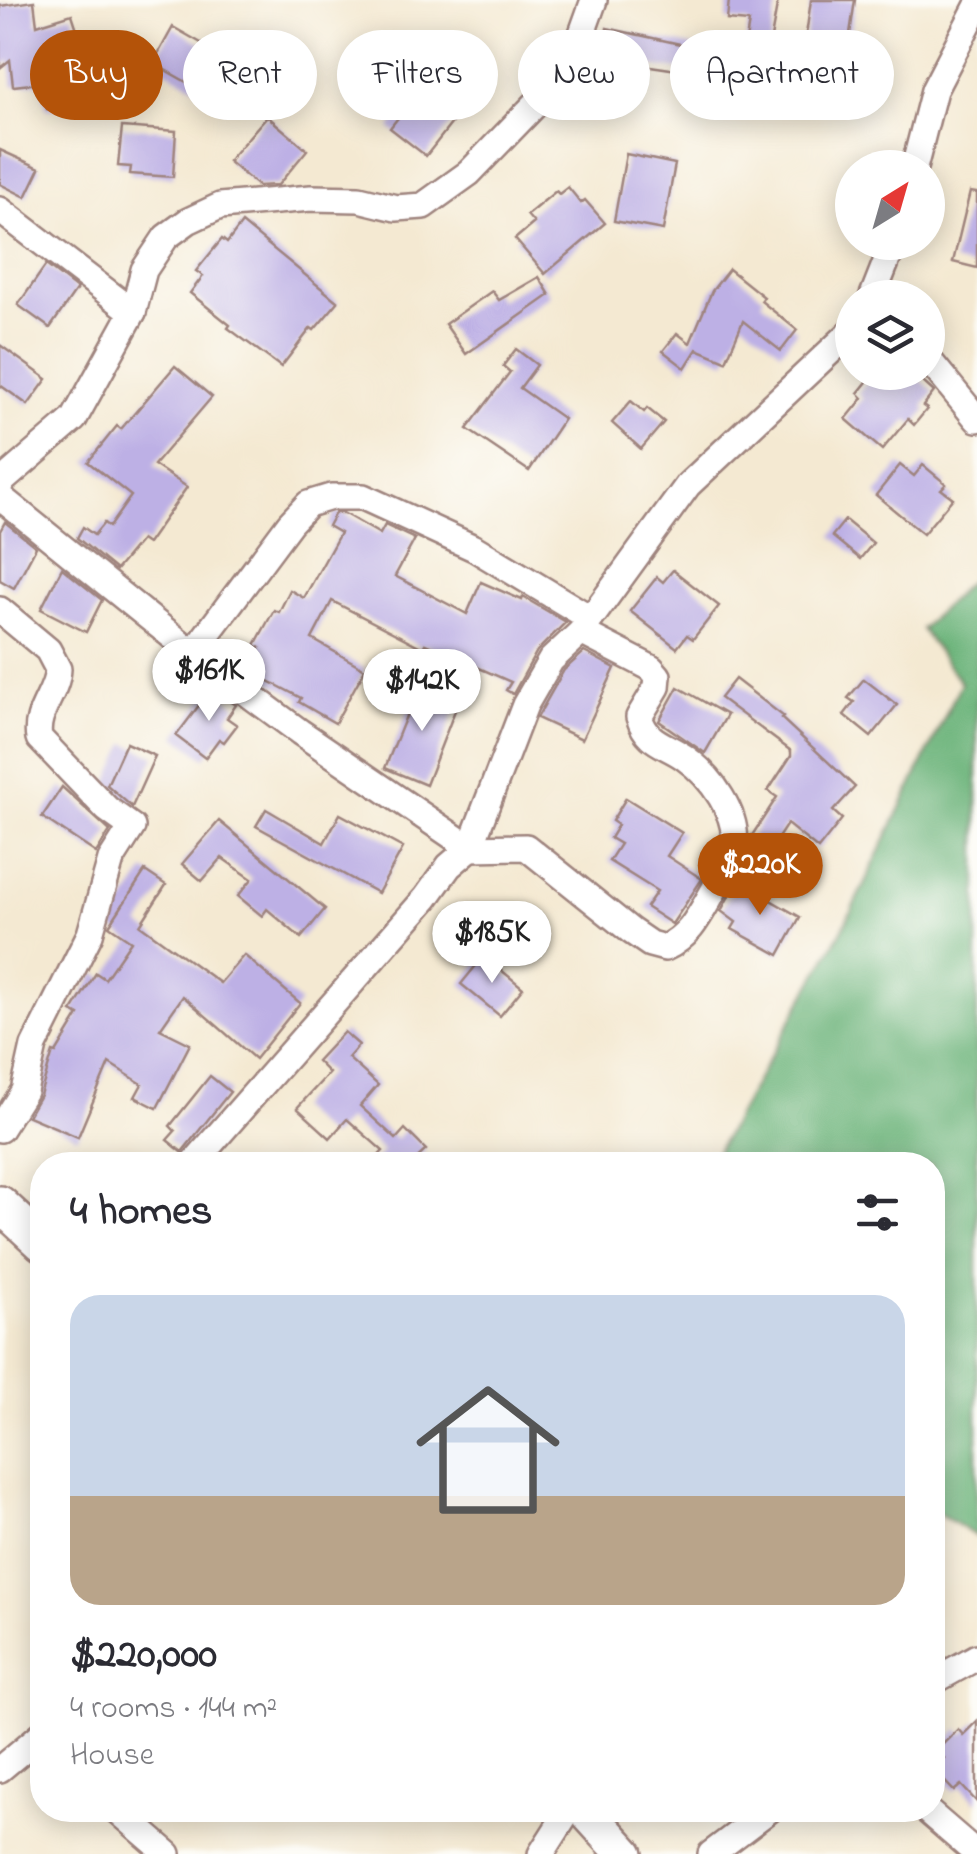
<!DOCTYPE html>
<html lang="en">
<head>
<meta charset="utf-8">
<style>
	body { margin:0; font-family:"Indie Flower",sans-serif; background:#f7f7f7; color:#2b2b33; height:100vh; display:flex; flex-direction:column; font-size:38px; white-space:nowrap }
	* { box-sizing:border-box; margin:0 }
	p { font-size:32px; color:#7c7c81 }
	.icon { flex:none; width:55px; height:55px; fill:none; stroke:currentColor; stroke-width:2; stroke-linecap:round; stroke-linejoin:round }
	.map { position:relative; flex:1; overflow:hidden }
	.panel { position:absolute; left:30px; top:1152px; width:915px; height:670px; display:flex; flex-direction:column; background:#fff; border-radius:40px; box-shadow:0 5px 25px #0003 }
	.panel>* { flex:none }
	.banner { position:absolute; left:30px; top:30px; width:918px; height:90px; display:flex; gap:20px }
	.needle { width:65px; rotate:37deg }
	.controls { position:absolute; left:835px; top:150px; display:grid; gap:20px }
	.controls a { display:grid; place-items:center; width:110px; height:110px; border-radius:50%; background:#fff; box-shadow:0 5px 25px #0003; font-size:50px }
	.price { position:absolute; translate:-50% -85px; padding:0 22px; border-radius:35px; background:#fff; color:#222; font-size:32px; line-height:65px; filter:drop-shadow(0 2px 5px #0008) }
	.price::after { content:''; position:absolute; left:50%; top:60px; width:30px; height:22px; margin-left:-15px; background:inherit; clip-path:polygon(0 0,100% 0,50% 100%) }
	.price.on { background:#b45309; color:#fff }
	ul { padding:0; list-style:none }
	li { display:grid; align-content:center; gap:20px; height:530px; padding:0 40px }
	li+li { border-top:2px solid #e1e1e2 }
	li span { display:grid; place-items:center; height:310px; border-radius:30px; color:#555 }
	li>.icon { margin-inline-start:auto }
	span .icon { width:180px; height:180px; fill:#fffc; stroke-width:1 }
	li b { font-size:42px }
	h2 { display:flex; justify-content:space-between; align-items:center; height:120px; padding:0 40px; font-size:42px }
	.tag { padding:0 35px; border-radius:45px; background:#fff; box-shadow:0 5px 25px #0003; font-size:35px; line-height:90px }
	.tag.on { background:#b45309; color:#fff }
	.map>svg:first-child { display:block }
	.forest { fill:#69b278; stroke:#5a6852; stroke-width:2.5 }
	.building { fill:#bdb0e5 }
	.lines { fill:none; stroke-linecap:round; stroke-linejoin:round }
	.street-casing { stroke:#9f847e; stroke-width:30 }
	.secondary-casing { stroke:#9f847e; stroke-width:40 }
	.street { stroke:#fff; stroke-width:25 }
	.secondary { stroke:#fff; stroke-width:35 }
</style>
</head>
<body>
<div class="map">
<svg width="977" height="1854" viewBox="0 0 977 1854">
	<rect width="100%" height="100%" fill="#fdfcf7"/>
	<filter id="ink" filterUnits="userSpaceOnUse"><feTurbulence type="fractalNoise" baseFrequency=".01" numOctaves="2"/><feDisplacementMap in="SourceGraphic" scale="20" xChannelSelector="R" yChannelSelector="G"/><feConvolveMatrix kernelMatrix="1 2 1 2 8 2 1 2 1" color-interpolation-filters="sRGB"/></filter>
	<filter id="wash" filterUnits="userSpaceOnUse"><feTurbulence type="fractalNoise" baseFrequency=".0048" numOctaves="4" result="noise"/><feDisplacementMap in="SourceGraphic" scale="40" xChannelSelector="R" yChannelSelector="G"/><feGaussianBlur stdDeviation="2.25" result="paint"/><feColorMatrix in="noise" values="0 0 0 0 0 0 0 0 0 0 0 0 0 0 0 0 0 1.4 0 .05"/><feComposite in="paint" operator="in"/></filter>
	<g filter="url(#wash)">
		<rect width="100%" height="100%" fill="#f4e9d2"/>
		<!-- forest -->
		<polygon class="forest" points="977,574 977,1537 933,1510 932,1165 709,1165 842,930 961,683 921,629"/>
		<g id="blocks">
			<!-- building -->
			<g class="building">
				<polygon points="729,0 778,0 759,104 735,100 737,89 729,88 734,56 743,58 749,22 727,20"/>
				<polygon points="811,0 855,0 846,61 855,62 851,91 842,89 839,105 797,98"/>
				<polygon points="34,1 37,25 72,14 88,63 95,62 102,97 47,109 40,83 13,86 10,60 0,68 0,6"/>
				<polygon points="173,27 252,72 232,108 153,63"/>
				<polygon points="607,28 694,47 691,72 623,62 624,53 604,50"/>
				<polygon points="437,68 473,96 426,156 390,128"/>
				<polygon points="267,116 307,150 278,185 258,186 228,161"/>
				<polygon points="122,127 176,131 173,177 130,174 131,167 118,166"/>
				<polygon points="0,150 40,168 26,197 0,184"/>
				<polygon points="626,154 675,164 663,230 614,221"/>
				<polygon points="568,187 581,203 585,200 605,223 545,274 515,239 534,223 527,215 556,191 559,194"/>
				<polygon points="970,192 977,193 977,268 953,262"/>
				<polygon points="242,223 338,302 314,330 311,328 281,367 228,328 230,325 190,293 203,276 196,271 222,239 227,243"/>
				<polygon points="46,265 77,289 50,328 18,305"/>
				<polygon points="729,269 764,297 761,301 797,330 781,351 743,321 726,361 697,349 685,368 663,351 677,333 690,343 712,291"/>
				<polygon points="539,277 550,295 466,354 445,324 492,291 499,300"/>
				<polygon points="0,345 47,379 28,405 0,385"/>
				<polygon points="516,349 537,365 520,388 564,419 529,471 467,429 510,372 503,366"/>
				<polygon points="175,366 212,397 154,465 187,487 147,544 141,540 116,570 77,538 83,527 94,535 104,523 109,527 131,496 88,462 117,426 121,429"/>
				<polygon points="875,372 912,372 934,392 923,406 927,409 914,425 908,419 882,450 846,419 863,398 858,393"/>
				<polygon points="631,401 644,412 647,408 664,422 641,449 612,423"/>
				<polygon points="900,465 914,476 923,465 946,484 941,489 953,498 923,534 876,495"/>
				<polygon points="335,513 343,513 380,534 385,525 415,539 395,576 467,614 481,582 522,600 523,597 566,622 537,651 513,694 506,690 511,682 425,644 423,648 332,601 312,639 365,669 335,723 299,702 301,698 248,670 260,648 255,645 274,610 279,612 290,590 304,598 340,533 328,526"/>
				<polygon points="845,520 873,543 860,559 832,536"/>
				<polygon points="5,522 36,547 14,588 0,580 0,531"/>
				<polygon points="62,568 102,600 86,632 41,609"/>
				<polygon points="673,570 719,606 693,639 687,635 677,648 630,611 657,577 663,582"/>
				<polygon points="584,652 615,668 582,739 537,718 564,670"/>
				<polygon points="735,679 783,716 781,718 855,787 833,811 842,819 818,849 787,824 770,850 751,837 777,797 768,791 791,756 791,751 720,698"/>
				<polygon points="864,679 897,705 871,737 844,715 854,702 848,698"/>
				<polygon points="419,684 459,700 426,785 385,768"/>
				<polygon points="678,687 727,715 705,753 659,721"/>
				<polygon points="212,688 236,705 227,718 237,725 224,742 219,739 205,758 176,736"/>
				<polygon points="126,743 155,756 132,807 107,785"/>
				<polygon points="62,787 110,831 96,853 42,817"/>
				<polygon points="626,798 682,833 667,856 702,879 672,924 646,907 657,891 609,861 620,844 610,838 618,825 612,821"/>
				<polygon points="266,809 324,843 340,814 403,848 378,893 256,826"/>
				<polygon points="219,821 325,909 301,938 267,909 262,916 238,896 252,879 222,858 202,881 182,864"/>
				<polygon points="145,871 166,885 140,925 220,983 244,955 300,1003 255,1059 183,996 160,1029 190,1044 157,1108 135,1097 142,1084 109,1063 78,1137 28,1116 40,1095 53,1052 56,1053 79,1015 72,1011 96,973 105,979 131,941 109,926"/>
				<polygon points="737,881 800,917 779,955 732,929 736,922 721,911"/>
				<polygon points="484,956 523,988 500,1016 461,984"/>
				<polygon points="344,1032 359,1045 348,1058 378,1085 360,1106 396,1139 405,1129 426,1150 410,1165 370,1165 383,1151 347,1119 330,1138 297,1108 329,1073 317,1061"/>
				<polygon points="210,1076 230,1092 182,1152 167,1140 175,1131 170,1126"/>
				<polygon points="977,1721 977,1802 961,1785 954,1791 933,1769 944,1758 936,1751 958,1729 963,1735"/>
			</g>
		</g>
	</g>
	<g filter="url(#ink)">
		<use href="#blocks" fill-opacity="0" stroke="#9f847e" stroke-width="2.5"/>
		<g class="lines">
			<!-- street casing -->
			<g class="street-casing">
				<g id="street">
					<polyline points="914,168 934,90 977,7"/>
					<polyline points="0,210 133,312"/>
					<polyline points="872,298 894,242"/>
					<polyline points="928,359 977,419"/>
					<polyline points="0,483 74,419 133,312 144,270 166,237 188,221 220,206 311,198 359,199 396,208 423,206 469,173 558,81 572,61 594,0"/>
					<path d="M0,497L193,653L300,732L470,848L526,847L631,931L650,944L665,948C691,936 700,914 714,890C735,853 744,835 721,797C712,782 698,767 684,757C664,743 648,744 639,717L657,687L658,676L651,668L581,632"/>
					<path d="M0,610L48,650L58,669C57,694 34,712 39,738L107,809L132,827L111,860L90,934L34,1046L24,1091L0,1129"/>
					<polyline points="193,653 290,523 308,504 331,497 363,497 474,548 590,618"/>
					<polyline points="192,1165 426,898 449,866 470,848 525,705 551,660 581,632 688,485 852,331"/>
					<polyline points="932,1682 977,1657"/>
					<polyline points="0,1769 42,1734"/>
					<polyline points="117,1810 168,1854"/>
					<polyline points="926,1810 977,1854"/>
					<polyline points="541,1854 569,1810"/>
					<polyline points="711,1854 769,1810"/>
				</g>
			</g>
			<!-- secondary casing -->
			<g class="secondary-casing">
				<g id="secondary">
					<polyline points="0,1204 42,1243"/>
					<polyline points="585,1810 625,1854"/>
				</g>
			</g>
			<!-- street -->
			<use href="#street" class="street"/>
			<!-- secondary -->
			<use href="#secondary" class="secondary"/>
		</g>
	</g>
</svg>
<div class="controls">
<a><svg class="needle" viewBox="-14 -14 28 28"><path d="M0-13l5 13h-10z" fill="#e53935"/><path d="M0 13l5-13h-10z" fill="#7c7c81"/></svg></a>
<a><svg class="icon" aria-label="layers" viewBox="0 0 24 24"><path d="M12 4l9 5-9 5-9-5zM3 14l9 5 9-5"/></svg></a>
</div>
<b class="price" style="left:209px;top:724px">$161K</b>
<b class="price" style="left:422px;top:734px">$142K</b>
<b class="price on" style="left:760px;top:918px">$220K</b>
<b class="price" style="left:492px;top:986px">$185K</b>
<div class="banner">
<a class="tag on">Buy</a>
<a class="tag">Rent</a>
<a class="tag">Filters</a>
<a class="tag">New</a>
<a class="tag">Apartment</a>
</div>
<section class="panel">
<h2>4 homes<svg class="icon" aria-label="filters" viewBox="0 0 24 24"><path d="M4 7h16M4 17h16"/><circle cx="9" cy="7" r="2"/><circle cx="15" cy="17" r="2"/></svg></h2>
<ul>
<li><span style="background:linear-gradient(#c9d6e8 65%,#b9a48a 0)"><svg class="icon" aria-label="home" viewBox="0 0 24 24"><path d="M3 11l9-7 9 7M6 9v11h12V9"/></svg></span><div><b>$220,000</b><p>4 rooms · 144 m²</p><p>House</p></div></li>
</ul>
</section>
</div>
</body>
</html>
